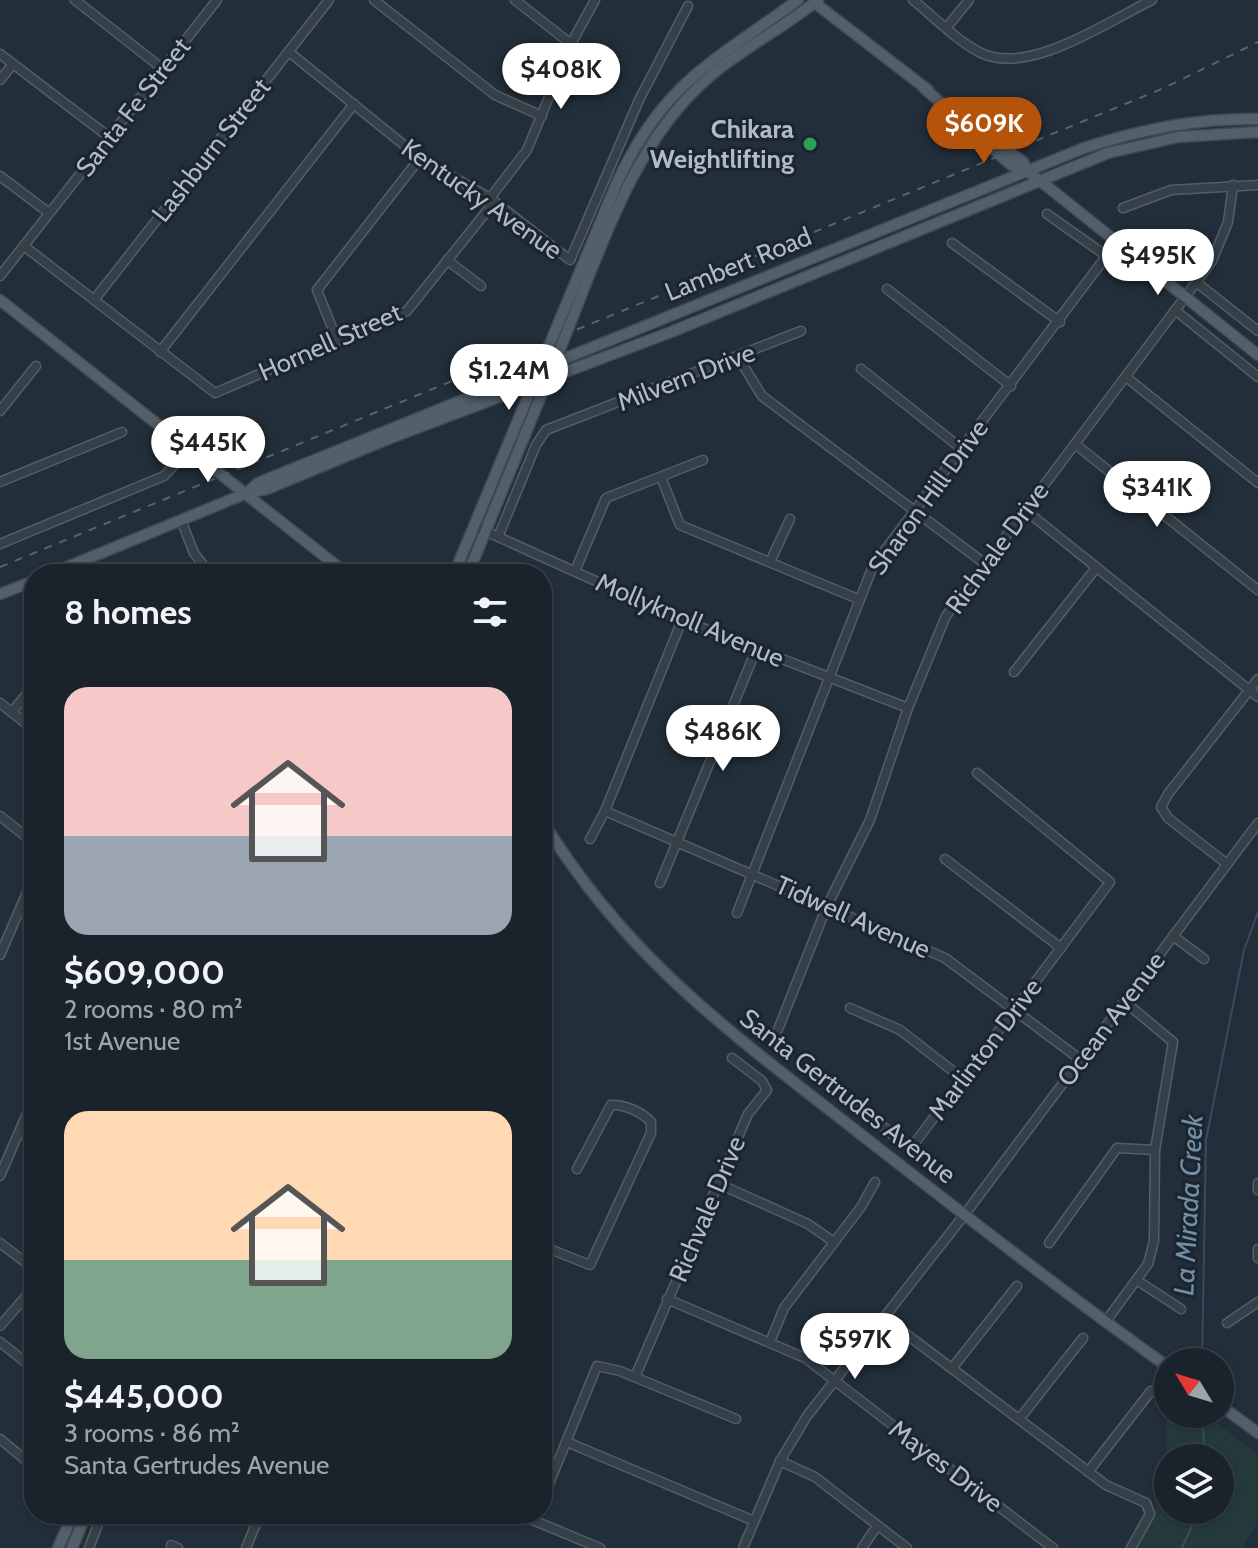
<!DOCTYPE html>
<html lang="en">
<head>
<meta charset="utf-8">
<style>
	body { margin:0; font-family:Cabin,sans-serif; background:#232a33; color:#f1f3f6; height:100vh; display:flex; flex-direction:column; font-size:30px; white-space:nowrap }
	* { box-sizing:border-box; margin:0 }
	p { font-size:26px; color:#9fa4a9 }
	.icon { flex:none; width:44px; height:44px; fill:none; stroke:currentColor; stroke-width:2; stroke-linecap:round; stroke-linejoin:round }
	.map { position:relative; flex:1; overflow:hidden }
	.sheet { position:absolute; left:24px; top:564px; width:528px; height:960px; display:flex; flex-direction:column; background:#1a222b; border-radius:32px; box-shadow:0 2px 6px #0004,0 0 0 2px #383f47 }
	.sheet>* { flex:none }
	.needle { width:52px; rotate:308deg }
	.buttons { position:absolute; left:1154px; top:1348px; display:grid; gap:16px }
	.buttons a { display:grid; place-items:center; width:80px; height:80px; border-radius:50%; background:#1a222b; box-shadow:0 2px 6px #0004,0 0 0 2px #383f47; font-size:40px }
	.price { position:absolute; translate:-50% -68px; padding:0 18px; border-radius:28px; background:#fff; color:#222; font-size:26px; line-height:52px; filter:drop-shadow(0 2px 4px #0008) }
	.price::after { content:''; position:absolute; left:50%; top:48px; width:24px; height:18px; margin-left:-12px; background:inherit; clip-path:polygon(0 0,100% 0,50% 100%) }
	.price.active { background:#b45309; color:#fff }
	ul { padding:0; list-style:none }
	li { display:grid; align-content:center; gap:16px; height:424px; padding:0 40px }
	li span { display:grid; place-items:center; height:248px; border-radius:24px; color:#555 }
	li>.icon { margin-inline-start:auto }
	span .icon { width:144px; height:144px; fill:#fffc; stroke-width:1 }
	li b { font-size:34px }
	h2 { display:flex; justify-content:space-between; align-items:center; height:96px; padding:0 40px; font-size:34px }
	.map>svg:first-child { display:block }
	.green { fill:#243a3a; fill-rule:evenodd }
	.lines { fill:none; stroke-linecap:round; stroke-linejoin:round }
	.stream { stroke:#364c60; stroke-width:2 }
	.minor-casing { stroke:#535e67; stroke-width:11 }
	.major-casing { stroke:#3f4953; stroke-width:13 }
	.minor { stroke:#354049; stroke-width:8 }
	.major { stroke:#535f69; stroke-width:10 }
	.rail { stroke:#576470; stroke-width:2; stroke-dasharray:8 8; stroke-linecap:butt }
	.leisure-dot { fill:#2e9e5b; stroke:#1b252e; stroke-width:3 }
	.labels { text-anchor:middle; stroke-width:6; stroke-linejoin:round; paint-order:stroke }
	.street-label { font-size:26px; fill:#b0bbc6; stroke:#1b252e }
	.poi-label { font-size:26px; font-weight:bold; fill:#b0bbc6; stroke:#1b252e; text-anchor:end }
	.water-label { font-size:28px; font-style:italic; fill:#718fa9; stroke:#1b252e }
</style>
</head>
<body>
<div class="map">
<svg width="1258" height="1548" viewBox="0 0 1258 1548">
	<rect width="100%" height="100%" fill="#222e39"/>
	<!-- green -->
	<path class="green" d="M1166,1384L1168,1414H1205L1258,1455V1521L1242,1548H1134L1153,1516L1166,1479ZM1168,1458H1220V1510H1168Z"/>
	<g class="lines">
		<!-- stream -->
		<g class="stream">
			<polyline points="1202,1362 1206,1140 1244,950 1258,912"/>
			<polyline points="1203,1414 1204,1458"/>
			<polyline points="1182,1548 1199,1510"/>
		</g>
		<!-- minor casing -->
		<g class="minor-casing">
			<g id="minor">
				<polyline points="75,0 163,69"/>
				<polyline points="374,0 495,95 542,116"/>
				<polyline points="515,0 571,44"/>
				<path d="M913,0C934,17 957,41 981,53C1029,76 1107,22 1152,0"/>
				<polyline points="947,27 969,0"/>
				<polyline points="289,52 420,158 490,198 570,260 639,100 688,6"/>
				<polyline points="0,54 109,137"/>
				<polyline points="0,80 13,64"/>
				<polyline points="0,176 49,213"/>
				<polyline points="490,198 527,150 571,44 595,0"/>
				<polyline points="1123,208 1171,190 1258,185"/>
				<polyline points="1047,214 1108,257"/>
				<polyline points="952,243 1060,322"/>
				<polyline points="24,246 215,393 407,311 494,202"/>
				<polyline points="447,260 481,286"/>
				<polyline points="0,276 217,0"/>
				<polyline points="1196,282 1258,331"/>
				<polyline points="887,289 1011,386"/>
				<polyline points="94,300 329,0"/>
				<polyline points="1175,310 1258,377"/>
				<polyline points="337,340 317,290 420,158"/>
				<polyline points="160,352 354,104"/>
				<polyline points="738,357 762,396 984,563"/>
				<polyline points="861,369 962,449"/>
				<polyline points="1126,377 1258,483"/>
				<polyline points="0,411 36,366"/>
				<polyline points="1075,444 1258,590"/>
				<polyline points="661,477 680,525 858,599"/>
				<polyline points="0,482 122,432"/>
				<polyline points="1025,510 1258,697"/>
				<polyline points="181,520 194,553 210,574"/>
				<polyline points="474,526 682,620 908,708"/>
				<polyline points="498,537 536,445 546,430 801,331"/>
				<polyline points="0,544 164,476 190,448"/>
				<polyline points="770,562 790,519"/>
				<polyline points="575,571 606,498 703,460"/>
				<polyline points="1014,672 1096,568"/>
				<polyline points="0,703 34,730"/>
				<polyline points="12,712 34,685"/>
				<polyline points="605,811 945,958 1081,1060"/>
				<polyline points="0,816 34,843"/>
				<polyline points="590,839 605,811 682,620"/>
				<polyline points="945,859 1061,948"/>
				<polyline points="1227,864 1168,818 1161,807 1168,794 1258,679"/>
				<polyline points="660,883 756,650"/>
				<polyline points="737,913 873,566 1117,242"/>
				<polyline points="1173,936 1204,959"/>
				<polyline points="0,955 34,876"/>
				<polyline points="850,1008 900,1030 963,1079"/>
				<polyline points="777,1032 827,906 870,820 908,708 946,616 1212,261 1228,222 1233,185"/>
				<polyline points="843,1092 901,1142 914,1144 1110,882 977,773"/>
				<polyline points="0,1176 34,1097"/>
				<polyline points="717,1183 808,1224 834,1242"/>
				<polyline points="1258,1183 1258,1190"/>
				<polyline points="0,1243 34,1269"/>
				<polyline points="1049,1243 1117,1148 1155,1150"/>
				<path d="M542,1246L590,1265L651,1133V1122C642,1112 624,1104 611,1105L577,1169"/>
				<polyline points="1258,1249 1258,1258"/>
				<polyline points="1138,1281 1181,1309"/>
				<polyline points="667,1299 805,1358 1053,1548"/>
				<polyline points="885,1318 1106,1485 1146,1503 1150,1514 1131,1548"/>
				<polyline points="1106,1321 1148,1264 1154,1241 1155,1150 1173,1042 1125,1002"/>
				<polyline points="1227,1323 1258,1302"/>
				<polyline points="0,1326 34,1287"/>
				<polyline points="0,1342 34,1369"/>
				<polyline points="770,1342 784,1308 861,1207 875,1182"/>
				<polyline points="953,1367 1017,1286"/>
				<polyline points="635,1377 748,1114 767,1090 762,1081 732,1058"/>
				<polyline points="1020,1418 1083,1338"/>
				<polyline points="0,1439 34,1467"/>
				<polyline points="567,1442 754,1521"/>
				<polyline points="780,1461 815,1477 907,1548"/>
				<polyline points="1088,1472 1151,1391"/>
				<polyline points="542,1501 597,1366 620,1371 736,1419"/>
				<polyline points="518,1514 600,1548"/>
				<polyline points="171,1545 178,1548"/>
				<polyline points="89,1548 102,1514"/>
				<polyline points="246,1548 260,1514"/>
				<polyline points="743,1548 780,1461 807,1416 965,1214 1258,823"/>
				<polyline points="862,1548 877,1526"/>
			</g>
		</g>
		<!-- major casing -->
		<g class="major-casing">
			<g id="major">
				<polyline points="815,3 928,90"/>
				<polyline points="924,88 1011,165 1027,171 1048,187 1258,355"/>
				<polyline points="947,104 1023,162 1027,171"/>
				<polyline points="0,300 347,574"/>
				<path d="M555,361C593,272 624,160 695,90C731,54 778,32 818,0"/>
				<path d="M248,492L258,483L1084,148C1141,129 1198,118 1258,119"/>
				<polyline points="50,574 247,493 267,489 388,439 671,332 1108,153 1178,137 1258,132"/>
				<path d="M454,574L616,185C662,83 713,62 798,0"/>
				<polyline points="468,574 549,376"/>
				<polyline points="0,594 34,581"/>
				<path d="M542,820C629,963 740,1039 868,1140C967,1217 1066,1294 1168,1367"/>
				<polyline points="1220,1405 1258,1433"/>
				<polyline points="58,1548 73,1514"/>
				<polyline points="72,1548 86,1514"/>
			</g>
		</g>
		<!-- minor -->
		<use href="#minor" class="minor"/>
		<!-- major -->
		<use href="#major" class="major"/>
		<!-- rail -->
		<polyline class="rail" points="0,567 1164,88 1258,42"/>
	</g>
	<!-- markers -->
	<circle class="leisure-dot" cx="810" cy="144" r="8"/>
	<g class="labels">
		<!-- street labels -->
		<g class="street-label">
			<text transform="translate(133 107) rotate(-52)" y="9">Santa Fe Street</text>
			<text transform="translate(211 150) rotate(-52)" y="9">Lashburn Street</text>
			<text transform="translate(482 199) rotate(35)" y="9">Kentucky Avenue</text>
			<text transform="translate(738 264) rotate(-22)" y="9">Lambert Road</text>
			<text transform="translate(330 342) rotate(-24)" y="9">Hornell Street</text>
			<text transform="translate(686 377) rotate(-21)" y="9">Milvern Drive</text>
			<text transform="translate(928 497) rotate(-54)" y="9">Sharon Hill Drive</text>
			<text transform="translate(997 548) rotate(-54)" y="9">Richvale Drive</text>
			<text transform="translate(690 620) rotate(23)" y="9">Mollyknoll Avenue</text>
			<text transform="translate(853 917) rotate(24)" y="9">Tidwell Avenue</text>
			<text transform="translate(1111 1019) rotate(-53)" y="9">Ocean Avenue</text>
			<text transform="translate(985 1049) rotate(-53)" y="9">Marlinton Drive</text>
			<text transform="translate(848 1096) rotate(38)" y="9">Santa Gertrudes Avenue</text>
			<text transform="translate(707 1209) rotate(-67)" y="9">Richvale Drive</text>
			<text transform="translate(946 1466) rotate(37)" y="9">Mayes Drive</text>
		</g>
		<!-- poi labels -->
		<g class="poi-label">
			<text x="794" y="138">Chikara<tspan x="794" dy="30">Weightlifting</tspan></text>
		</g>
		<!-- water labels -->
		<g class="water-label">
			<text transform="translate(1188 1205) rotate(-87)" y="10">La Mirada Creek</text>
		</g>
	</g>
</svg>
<div class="buttons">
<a><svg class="needle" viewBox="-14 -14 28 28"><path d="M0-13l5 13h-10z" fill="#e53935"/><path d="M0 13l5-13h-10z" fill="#9fa4a9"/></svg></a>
<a><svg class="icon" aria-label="layers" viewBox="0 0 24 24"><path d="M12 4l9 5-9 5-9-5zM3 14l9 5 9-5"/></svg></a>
</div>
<b class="price" style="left:561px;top:111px">$408K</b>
<b class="price active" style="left:984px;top:165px">$609K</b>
<b class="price" style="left:1158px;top:297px">$495K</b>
<b class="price" style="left:509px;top:412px">$1.24M</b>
<b class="price" style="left:208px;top:484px">$445K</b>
<b class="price" style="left:1157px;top:529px">$341K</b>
<b class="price" style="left:723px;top:773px">$486K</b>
<b class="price" style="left:855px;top:1381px">$597K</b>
<section class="sheet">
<h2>8 homes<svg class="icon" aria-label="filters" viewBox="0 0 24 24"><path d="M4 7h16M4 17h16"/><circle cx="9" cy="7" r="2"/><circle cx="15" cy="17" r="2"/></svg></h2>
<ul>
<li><span style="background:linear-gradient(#f6c9c9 60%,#9aa5b1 0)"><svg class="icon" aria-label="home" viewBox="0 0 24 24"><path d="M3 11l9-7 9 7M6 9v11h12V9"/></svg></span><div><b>$609,000</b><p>2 rooms · 80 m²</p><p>1st Avenue</p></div></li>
<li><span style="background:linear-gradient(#ffd9b3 60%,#7fa58c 0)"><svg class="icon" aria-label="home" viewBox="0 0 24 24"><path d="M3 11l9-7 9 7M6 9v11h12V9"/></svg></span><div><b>$445,000</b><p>3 rooms · 86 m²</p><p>Santa Gertrudes Avenue</p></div></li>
</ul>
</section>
</div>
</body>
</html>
